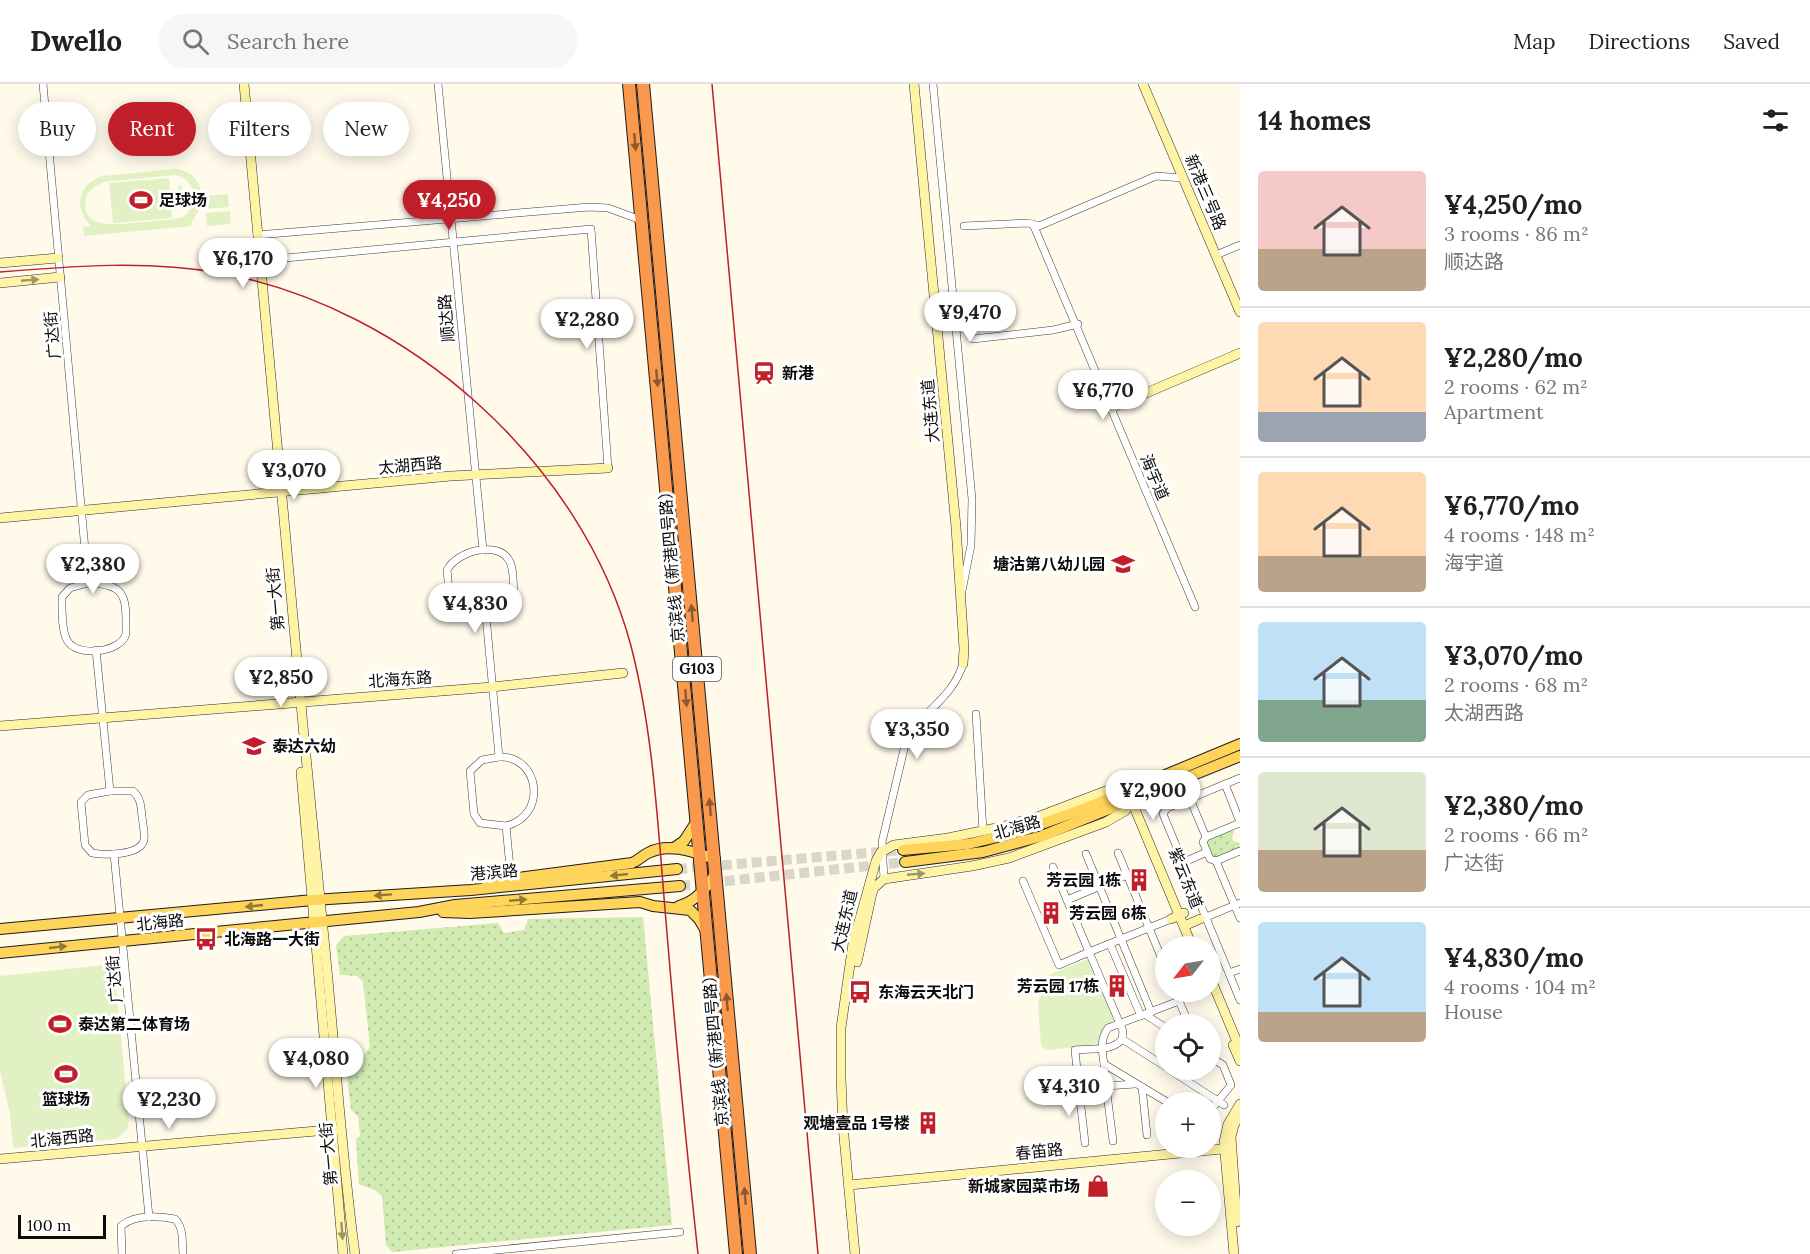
<!DOCTYPE html>
<html lang="en">
<head>
<meta charset="utf-8">
<style>
	body { margin:0; font-family:Lora,"Noto Sans SC",serif; background:#f6f6f6; color:#222; height:100vh; display:flex; flex-direction:column; font-size:22px; white-space:nowrap }
	* { box-sizing:border-box; margin:0 }
	p { font-size:20px; color:#767676 }
	.icon { flex:none; width:33px; height:33px; fill:none; stroke:currentColor; stroke-width:2; stroke-linecap:round; stroke-linejoin:round }
	.map { position:relative; flex:1; overflow:hidden }
	.details { display:flex; flex-direction:column; background:#fff; width:570px }
	.details>* { flex:none }
	.guide { position:absolute; left:18px; top:18px; width:570px; height:54px; display:flex; gap:12px }
	.needle { width:39px; rotate:239deg }
	.buttons { position:absolute; left:1155px; top:852px; display:grid; gap:12px }
	.buttons a { display:grid; place-items:center; width:66px; height:66px; border-radius:50%; background:#fff; box-shadow:0 3px 15px #0003; font-size:30px }
	.scale { position:absolute; left:18px; bottom:15px; width:88px; box-sizing:border-box; padding-left:6px; border:3px solid #0b0b0b; border-top:0; font-size:16px; line-height:21px; white-space:nowrap; color:#0b0b0b; -webkit-text-stroke:4px #fff; paint-order:stroke }
	.price { position:absolute; translate:-50% -51px; padding:0 14px; border-radius:21px; background:#fff; color:#222; font-size:20px; line-height:39px; filter:drop-shadow(0 2px 3px #0008) }
	.price::after { content:''; position:absolute; left:50%; top:36px; width:18px; height:14px; margin-left:-9px; background:inherit; clip-path:polygon(0 0,100% 0,50% 100%) }
	.price.active { background:#c01e29; color:#fff }
	ul { padding:0; list-style:none }
	li { display:flex; align-items:center; gap:18px; height:150px; padding:0 18px }
	li+li { border-top:2px solid #e0e0e0 }
	li span { display:grid; place-items:center; flex:none; width:168px; height:120px; border-radius:6px; color:#555 }
	li>.icon { margin-inline-start:auto }
	span .icon { width:72px; height:72px; fill:#fffc; stroke-width:1 }
	li b { font-size:26px }
	h2 { display:flex; justify-content:space-between; align-items:center; height:72px; padding:0 18px; font-size:26px }
	.tag { padding:0 21px; border-radius:27px; background:#fff; box-shadow:0 3px 15px #0003; font-size:21px; line-height:54px }
	.tag.active { background:#c01e29; color:#fff }
	header { display:flex; align-items:center; gap:36px; box-sizing:border-box; height:84px; padding:0 30px; background:#fff; border-bottom:2px solid #e0e0e0 }
	header strong { font-size:28px }
	nav { display:flex; gap:33px; margin-inline-start:auto; font-size:21px }
	.search { width:420px; height:54px; background:#f6f6f6; display:flex; align-items:center; gap:15px; box-sizing:border-box; padding:0 21px; border-radius:33px; color:#767676; font-size:22px }
	main { display:flex; flex:1; min-height:0 }
	.map>svg:first-child { display:block }
	.park { fill:url(#park-dots) }
	.pitch { fill:#e2f1c4; fill-rule:evenodd }
	.lines { fill:none; stroke-linecap:round; stroke-linejoin:round }
	.primary-tunnel { stroke:#dad6c9; stroke-width:10; stroke-dasharray:10 5; stroke-linecap:butt }
	.street-casing { stroke:#3e3e3e; stroke-width:8 }
	.secondary-casing { stroke:#2d2d2d; stroke-width:10 }
	.primary-casing { stroke:#1c1c1c; stroke-width:12 }
	.highway-casing { stroke:#1c1c1c; stroke-width:14 }
	.street { stroke:#fff; stroke-width:7 }
	.secondary { stroke:#fff3a5; stroke-width:9 }
	.primary { stroke:#fed45a; stroke-width:10 }
	.highway { stroke:#fa994c; stroke-width:12 }
	.rail { stroke:#c01e29; stroke-width:1.5 }
	.oneway { fill:#8e592f }
	.oneway2 { fill:#9d9667 }
	.oneway3 { fill:#917a36 }
	.labels { text-anchor:middle; stroke-width:6; stroke-linejoin:round; paint-order:stroke }
	.shield { fill:#fff; stroke:#545454; stroke-width:1.5 }
	.shield-label { font-size:15px; font-weight:bold; fill:#0b0b0b }
	.street-label { font-size:16px; fill:#0b0b0b; stroke:#fff }
	.poi-label { font-size:16px; font-weight:bold; fill:#0b0b0b; stroke:#fff; text-anchor:start }
</style>
</head>
<body>
<header>
<strong>Dwello</strong>
<div class="search"><svg class="icon" aria-label="search" viewBox="0 0 24 24"><circle cx="10" cy="10" r="6"/><path d="M15 15l6 6"/></svg>Search here</div>
<nav><a>Map</a><a>Directions</a><a>Saved</a></nav>
</header>
<main>
<div class="map">
<svg width="1240" height="1170" viewBox="0 0 1240 1170">
	<defs>
		<pattern id="park-dots" width="8" height="8" patternUnits="userSpaceOnUse" patternTransform="scale(1.5)"><rect width="8" height="8" fill="#d0eab2"/><path d="M2 2h.1M6 6h.1" fill="none" stroke="#b1c798" stroke-width="1.8" stroke-linecap="round"/></pattern>
	</defs>
	<rect width="100%" height="100%" fill="#fffaea"/>
	<!-- park -->
	<g class="park">
		<polygon points="1232,744 1234,748 1232,753 1233,757 1239,759 1240,764 1216,774 1212,772 1207,759 1208,755"/>
		<polygon points="643,833 672,1141 392,1168 386,1161 382,1112 375,1106 359,1100 356,1055 360,1052 358,1032 351,1026 345,976 361,975 370,963 363,898 357,892 340,891 336,861 344,852 498,839 504,849 524,846 528,835"/>
	</g>
	<!-- pitch -->
	<g class="pitch">
		<path d="M174,85C194,85 207,105 200,124C197,131 192,135 191,142L84,152L83,143L91,142C73,124 78,99 103,92ZM176,91C197,97 201,121 183,133C169,137 154,137 141,138C120,140 76,148 87,111L94,103L103,98Z"/>
		<polygon points="169,94 172,134 113,139 109,99"/>
		<polygon points="180,101 190,121 182,124 174,122 179,107 178,103"/>
		<polygon points="228,110 229,123 205,125 204,112"/>
		<polygon points="230,127 231,140 207,142 206,129"/>
		<path d="M1088,875L1114,936C1105,943 1100,949 1098,961L1047,966L1041,962L1038,919L1049,891Z"/>
		<polygon points="114,880 129,1038 127,1046 116,1055 13,1064 10,1030 0,987 0,892"/>
	</g>
	<g class="lines">
		<!-- primary-tunnel -->
		<g class="primary-tunnel">
			<polyline points="677,785 903,766"/>
			<polyline points="680,802 905,778"/>
		</g>
		<!-- street casing -->
		<g class="street-casing">
			<g id="street">
				<polyline points="43,0 88,499"/>
				<polyline points="438,0 483,466"/>
				<polyline points="933,0 972,415 971,461 962,507"/>
				<polyline points="1033,140 1195,523"/>
				<polyline points="964,142 1028,139 1039,142 1156,92 1183,94"/>
				<polyline points="257,151 589,123 608,124 641,136"/>
				<polyline points="1216,171 1240,161"/>
				<polyline points="254,177 591,145 608,384"/>
				<polyline points="973,255 1053,246 1078,240"/>
				<path d="M88,499C128,500 126,514 126,550C121,568 81,573 69,559C61,550 62,525 62,513L70,504Z"/>
				<path d="M486,532C497,531 506,530 513,520C514,511 514,486 510,478C499,455 457,467 447,486C449,500 447,531 466,533C472,534 479,532 486,532L499,673L482,676L470,687L474,730L480,739L506,742L511,794"/>
				<polyline points="96,566 110,707"/>
				<polyline points="976,630 983,747"/>
				<path d="M499,673C540,671 548,732 506,742"/>
				<polyline points="1240,694 1167,724 1163,730 1240,916"/>
				<polyline points="1225,700 1240,738"/>
				<path d="M110,707H133C141,714 141,723 142,733C143,740 145,750 144,756C140,772 104,771 92,769L85,761L81,718L88,711Z"/>
				<polyline points="1190,715 1206,753"/>
				<polyline points="1240,739 1206,753 1203,758 1210,775 1216,777 1240,767"/>
				<polyline points="1118,769 1166,885"/>
				<polyline points="114,770 149,1133"/>
				<polyline points="1086,770 1151,928"/>
				<polyline points="1216,777 1240,834"/>
				<polyline points="1184,778 1207,768"/>
				<path d="M884,795L882,758L905,661C918,628 951,618 963,580"/>
				<polyline points="1023,797 1059,881 1089,868 1053,783"/>
				<polyline points="1067,816 1127,791"/>
				<polyline points="1204,834 1240,819"/>
				<polyline points="1110,860 1141,932"/>
				<polyline points="1229,889 1240,885"/>
				<polyline points="1175,908 1179,917"/>
				<polyline points="1146,931 1166,944"/>
				<polyline points="1210,973 1223,981 1231,1001 1210,1027"/>
				<path d="M1104,980L1106,1002L1079,1005L1075,966C1090,964 1113,968 1122,955"/>
				<polyline points="1166,983 1122,955 1123,947 1089,868 1171,835"/>
				<polyline points="1170,986 1224,1021"/>
				<polyline points="1142,1003 1147,1051"/>
				<polyline points="1079,1005 1085,1059"/>
				<path d="M1167,1018L1104,980C1102,967 1100,955 1108,944L1179,917L1189,940"/>
				<polyline points="1113,1057 1106,1002 1135,1000"/>
				<path d="M122,1170L121,1142C135,1130 158,1132 175,1135C184,1144 182,1158 183,1170"/>
				<polyline points="456,1170 680,1148"/>
			</g>
		</g>
		<!-- secondary casing -->
		<g class="secondary-casing">
			<g id="secondary">
				<path d="M244,0C269,279 294,557 322,835C334,947 340,1059 355,1170"/>
				<polyline points="914,0 956,443 964,565 963,580"/>
				<polyline points="1143,0 1240,228"/>
				<polyline points="0,179 58,174"/>
				<polyline points="0,199 60,193"/>
				<polyline points="1111,324 1240,269"/>
				<polyline points="0,434 451,392 608,384"/>
				<polyline points="0,642 492,603 623,589"/>
				<polyline points="301,688 343,1170"/>
				<polyline points="1171,835 1184,829"/>
				<polyline points="1184,842 1200,835"/>
				<polyline points="857,878 872,809 874,804 884,795 972,782 1009,774 1106,738 1125,727 1132,716"/>
				<polyline points="1210,893 1240,965"/>
				<polyline points="1233,961 1240,977"/>
				<polyline points="0,1075 339,1045"/>
				<polyline points="849,1101 1232,1064"/>
				<polyline points="1237,1138 1231,1053 1234,1041 1240,1030"/>
				<polyline points="855,1170 843,1042 841,995 841,944 853,859 876,777 881,768 894,761 948,754 1001,743 1040,732 1111,705 1127,706 1192,862"/>
				<polyline points="1234,1170 1224,1058 1228,1040 1240,1020"/>
			</g>
		</g>
		<!-- primary casing -->
		<g class="primary-casing">
			<g id="primary">
				<polyline points="674,764 684,757 697,737"/>
				<polyline points="903,766 968,760 1019,748 1081,726 1240,660"/>
				<polyline points="905,778 983,768 1042,752 1240,672"/>
				<path d="M487,798L632,779C639,776 642,772 648,769C669,758 694,768 715,775"/>
				<path d="M679,822C697,817 706,804 716,789"/>
				<polyline points="443,828 470,829 640,818 653,822 690,826 699,835 706,847"/>
				<polyline points="0,845 313,816 471,806 677,785"/>
				<polyline points="0,869 419,828 455,821 680,802"/>
			</g>
		</g>
		<!-- highway casing -->
		<g class="highway-casing">
			<g id="highway">
				<polyline points="629,0 736,1170"/>
				<polyline points="643,0 750,1170"/>
			</g>
		</g>
		<!-- street -->
		<use href="#street" class="street"/>
		<!-- secondary -->
		<use href="#secondary" class="secondary"/>
		<!-- primary -->
		<use href="#primary" class="primary"/>
		<!-- highway -->
		<use href="#highway" class="highway"/>
		<!-- rail -->
		<g class="rail">
			<polyline points="712,0 818,1170"/>
			<path d="M0,188C73,182 147,176 220,189C407,223 582,378 631,562C654,651 658,746 666,837C675,948 686,1059 698,1170"/>
		</g>
	</g>
	<!-- one-way arrows -->
	<defs><path id="oneway-solid" d="M-6-.8H1V-3.2L6.5 0L1 3.2V.8H-6Z" transform="scale(1.5)"/></defs>
	<g class="oneway">
		<use href="#oneway-solid" transform="translate(635 58) rotate(85)"/>
		<use href="#oneway-solid" transform="translate(657 294) rotate(85)"/>
		<use href="#oneway-solid" transform="translate(692 529) rotate(-95)"/>
		<use href="#oneway-solid" transform="translate(686 614) rotate(85)"/>
		<use href="#oneway-solid" transform="translate(710 723) rotate(-95)"/>
		<use href="#oneway-solid" transform="translate(727 918) rotate(-95)"/>
		<use href="#oneway-solid" transform="translate(745 1112) rotate(-95)"/>
	</g>
	<g class="oneway2">
		<use href="#oneway-solid" transform="translate(30 196) rotate(-5)"/>
		<use href="#oneway-solid" transform="translate(916 790) rotate(-5)"/>
		<use href="#oneway-solid" transform="translate(342 1147) rotate(86)"/>
	</g>
	<g class="oneway3">
		<use href="#oneway-solid" transform="translate(619 791) rotate(174)"/>
		<use href="#oneway-solid" transform="translate(383 811) rotate(176)"/>
		<use href="#oneway-solid" transform="translate(518 816) rotate(-5)"/>
		<use href="#oneway-solid" transform="translate(254 822) rotate(174)"/>
		<use href="#oneway-solid" transform="translate(58 863) rotate(-6)"/>
	</g>
	<!-- icons -->
	<defs>
		<g id="stadium-bare" transform="scale(1.8)"><path d="M0-5a6.5 5 0 1 0 0 10a6.5 5 0 1 0 0-10ZM-3.5-1.8h7v3.6h-7Z" fill="#c01e29" stroke="#fff" stroke-width="2.5" paint-order="stroke"/></g>
		<g id="station-bare" transform="scale(1.8)"><path d="M-3-6H3Q5-6 5-4V2Q5 4 3 4L4.5 6H3L1.5 4h-3L-3 6H-4.5L-3 4Q-5 4-5 2V-4Q-5-6-3-6ZM-3.5-4v3h7v-3ZM-3.5 1v1.5H-2V1ZM2 1v1.5H3.5V1Z" fill="#c01e29" stroke="#fff" stroke-width="2.5" paint-order="stroke"/></g>
		<g id="school-bare" transform="scale(1.8)"><path d="M0-5L7-2L0 1L-7-2ZM-4 1L0 2.5L4 1V4Q0 6-4 4Z" fill="#c01e29" stroke="#fff" stroke-width="2.5" paint-order="stroke"/></g>
		<g id="building-bare" transform="scale(1.8)"><path d="M-4-6H4V6H1V3H-1V6H-4ZM-2.5-4.3h1.7v1.8h-1.7ZM.8-4.3h1.7v1.8H.8ZM-2.5-1h1.7V.8h-1.7ZM.8-1h1.7V.8H.8Z" fill="#c01e29" stroke="#fff" stroke-width="2.5" paint-order="stroke"/></g>
		<g id="bus-bare" transform="scale(1.8)"><path d="M-5-6H5V4H4V6H2V4H-2V6H-4V4H-5ZM-3.5-4V0h7V-4ZM-3.5 1.2v1.5H-2V1.2ZM2 1.2v1.5H3.5V1.2Z" fill="#c01e29" stroke="#fff" stroke-width="2.5" paint-order="stroke"/></g>
		<g id="shop-bare" transform="scale(1.8)"><path d="M-5-2.5h2.3a2.7 3.5 0 0 1 5.4 0H5L5.5 6h-11ZM-1.5-2.5h3a1.5 2.3 0 0 0-3 0Z" fill="#c01e29" stroke="#fff" stroke-width="2.5" paint-order="stroke"/></g>
	</defs>
	<g fill-rule="evenodd">
		<use href="#stadium-bare" x="141" y="116"/>
		<use href="#station-bare" x="764" y="289"/>
		<use href="#school-bare" x="1123" y="480"/>
		<use href="#school-bare" x="254" y="662"/>
		<use href="#building-bare" x="1139" y="796"/>
		<use href="#building-bare" x="1051" y="829"/>
		<use href="#bus-bare" x="206" y="855"/>
		<use href="#building-bare" x="1117" y="902"/>
		<use href="#bus-bare" x="860" y="908"/>
		<use href="#stadium-bare" x="60" y="940"/>
		<use href="#stadium-bare" x="66" y="990"/>
		<use href="#building-bare" x="928" y="1039"/>
		<use href="#shop-bare" x="1098" y="1102"/>
	</g>
	<g class="labels">
		<!-- shield labels -->
		<rect class="shield" x="673" y="573" width="48" height="24" rx="4.5"/>
		<g class="shield-label">
			<text x="697" y="590">G103</text>
		</g>
		<!-- street labels -->
		<g class="street-label">
			<text transform="translate(1206 108) rotate(67)" y="6">新港三号路</text>
			<text transform="translate(446 234) rotate(-95)" y="6">顺达路</text>
			<text transform="translate(52 251) rotate(-95)" y="6">广达街</text>
			<text transform="translate(930 327) rotate(-95)" y="6">大连东道</text>
			<text transform="translate(410 381) rotate(-5)" y="6">太湖西路</text>
			<text transform="translate(1155 393) rotate(67)" y="6">海宇道</text>
			<text transform="translate(671 479) rotate(-95)" y="6">京滨线（新港四号路）</text>
			<text transform="translate(275 515) rotate(-95)" y="6">第一大街</text>
			<text transform="translate(400 595) rotate(-4)" y="6">北海东路</text>
			<text transform="translate(1017 743) rotate(-16)" y="6">北海路</text>
			<text transform="translate(494 788) rotate(-5)" y="6">港滨路</text>
			<text transform="translate(1186 794) rotate(68)" y="6">紫云东道</text>
			<text transform="translate(844 837) rotate(-77)" y="6">大连东道</text>
			<text transform="translate(160 838) rotate(-6)" y="6">北海路</text>
			<text transform="translate(114 895) rotate(-95)" y="6">广达街</text>
			<text transform="translate(715 963) rotate(-95)" y="6">京滨线（新港四号路）</text>
			<text transform="translate(62 1054) rotate(-6)" y="6">北海西路</text>
			<text transform="translate(1039 1067) rotate(-6)" y="6">春笛路</text>
			<text transform="translate(328 1070) rotate(-95)" y="6">第一大街</text>
		</g>
		<!-- poi labels -->
		<g class="poi-label">
			<text x="159" y="122">足球场</text>
			<text x="782" y="295">新港</text>
			<text x="1105" y="486" text-anchor="end">塘沽第八幼儿园</text>
			<text x="272" y="668">泰达六幼</text>
			<text x="1121" y="802" text-anchor="end">芳云园 1栋</text>
			<text x="1069" y="835">芳云园 6栋</text>
			<text x="224" y="861">北海路一大街</text>
			<text x="1099" y="908" text-anchor="end">芳云园 17栋</text>
			<text x="878" y="914">东海云天北门</text>
			<text x="78" y="946">泰达第二体育场</text>
			<text x="66" y="1021" text-anchor="middle">篮球场</text>
			<text x="910" y="1045" text-anchor="end">观塘壹品 1号楼</text>
			<text x="1080" y="1108" text-anchor="end">新城家园菜市场</text>
		</g>
	</g>
</svg>
<div class="buttons">
<a><svg class="needle" viewBox="-14 -14 28 28"><path d="M0-13l5 13h-10z" fill="#e53935"/><path d="M0 13l5-13h-10z" fill="#767676"/></svg></a>
<a><svg class="icon" aria-label="locate" viewBox="0 0 24 24"><circle cx="12" cy="12" r="6"/><path d="M12 2v4M12 18v4M2 12h4M18 12h4"/></svg></a>
<a>+</a>
<a>−</a>
</div>
<div class="scale">100 m</div>
<b class="price active" style="left:449px;top:147px">¥4,250</b>
<b class="price" style="left:243px;top:205px">¥6,170</b>
<b class="price" style="left:970px;top:259px">¥9,470</b>
<b class="price" style="left:587px;top:266px">¥2,280</b>
<b class="price" style="left:1103px;top:337px">¥6,770</b>
<b class="price" style="left:294px;top:417px">¥3,070</b>
<b class="price" style="left:93px;top:511px">¥2,380</b>
<b class="price" style="left:475px;top:550px">¥4,830</b>
<b class="price" style="left:281px;top:624px">¥2,850</b>
<b class="price" style="left:917px;top:676px">¥3,350</b>
<b class="price" style="left:1153px;top:737px">¥2,900</b>
<b class="price" style="left:316px;top:1005px">¥4,080</b>
<b class="price" style="left:1069px;top:1033px">¥4,310</b>
<b class="price" style="left:169px;top:1046px">¥2,230</b>
<div class="guide">
<a class="tag">Buy</a>
<a class="tag active">Rent</a>
<a class="tag">Filters</a>
<a class="tag">New</a>
</div>
</div>
<section class="details">
<h2>14 homes<svg class="icon" aria-label="filters" viewBox="0 0 24 24"><path d="M4 7h16M4 17h16"/><circle cx="9" cy="7" r="2"/><circle cx="15" cy="17" r="2"/></svg></h2>
<ul>
<li><span style="background:linear-gradient(#f6c9c9 65%,#b9a48a 0)"><svg class="icon" aria-label="home" viewBox="0 0 24 24"><path d="M3 11l9-7 9 7M6 9v11h12V9"/></svg></span><div><b>¥4,250/mo</b><p>3 rooms · 86 m²</p><p>顺达路</p></div></li>
<li><span style="background:linear-gradient(#ffd9b3 75%,#9aa5b1 0)"><svg class="icon" aria-label="home" viewBox="0 0 24 24"><path d="M3 11l9-7 9 7M6 9v11h12V9"/></svg></span><div><b>¥2,280/mo</b><p>2 rooms · 62 m²</p><p>Apartment</p></div></li>
<li><span style="background:linear-gradient(#ffd9b3 70%,#b9a48a 0)"><svg class="icon" aria-label="home" viewBox="0 0 24 24"><path d="M3 11l9-7 9 7M6 9v11h12V9"/></svg></span><div><b>¥6,770/mo</b><p>4 rooms · 148 m²</p><p>海宇道</p></div></li>
<li><span style="background:linear-gradient(#bfe0f5 65%,#7fa58c 0)"><svg class="icon" aria-label="home" viewBox="0 0 24 24"><path d="M3 11l9-7 9 7M6 9v11h12V9"/></svg></span><div><b>¥3,070/mo</b><p>2 rooms · 68 m²</p><p>太湖西路</p></div></li>
<li><span style="background:linear-gradient(#dfe7d0 65%,#b9a48a 0)"><svg class="icon" aria-label="home" viewBox="0 0 24 24"><path d="M3 11l9-7 9 7M6 9v11h12V9"/></svg></span><div><b>¥2,380/mo</b><p>2 rooms · 66 m²</p><p>广达街</p></div></li>
<li><span style="background:linear-gradient(#bfe0f5 75%,#b9a48a 0)"><svg class="icon" aria-label="home" viewBox="0 0 24 24"><path d="M3 11l9-7 9 7M6 9v11h12V9"/></svg></span><div><b>¥4,830/mo</b><p>4 rooms · 104 m²</p><p>House</p></div></li>
</ul>
</section>
</main>
</body>
</html>
